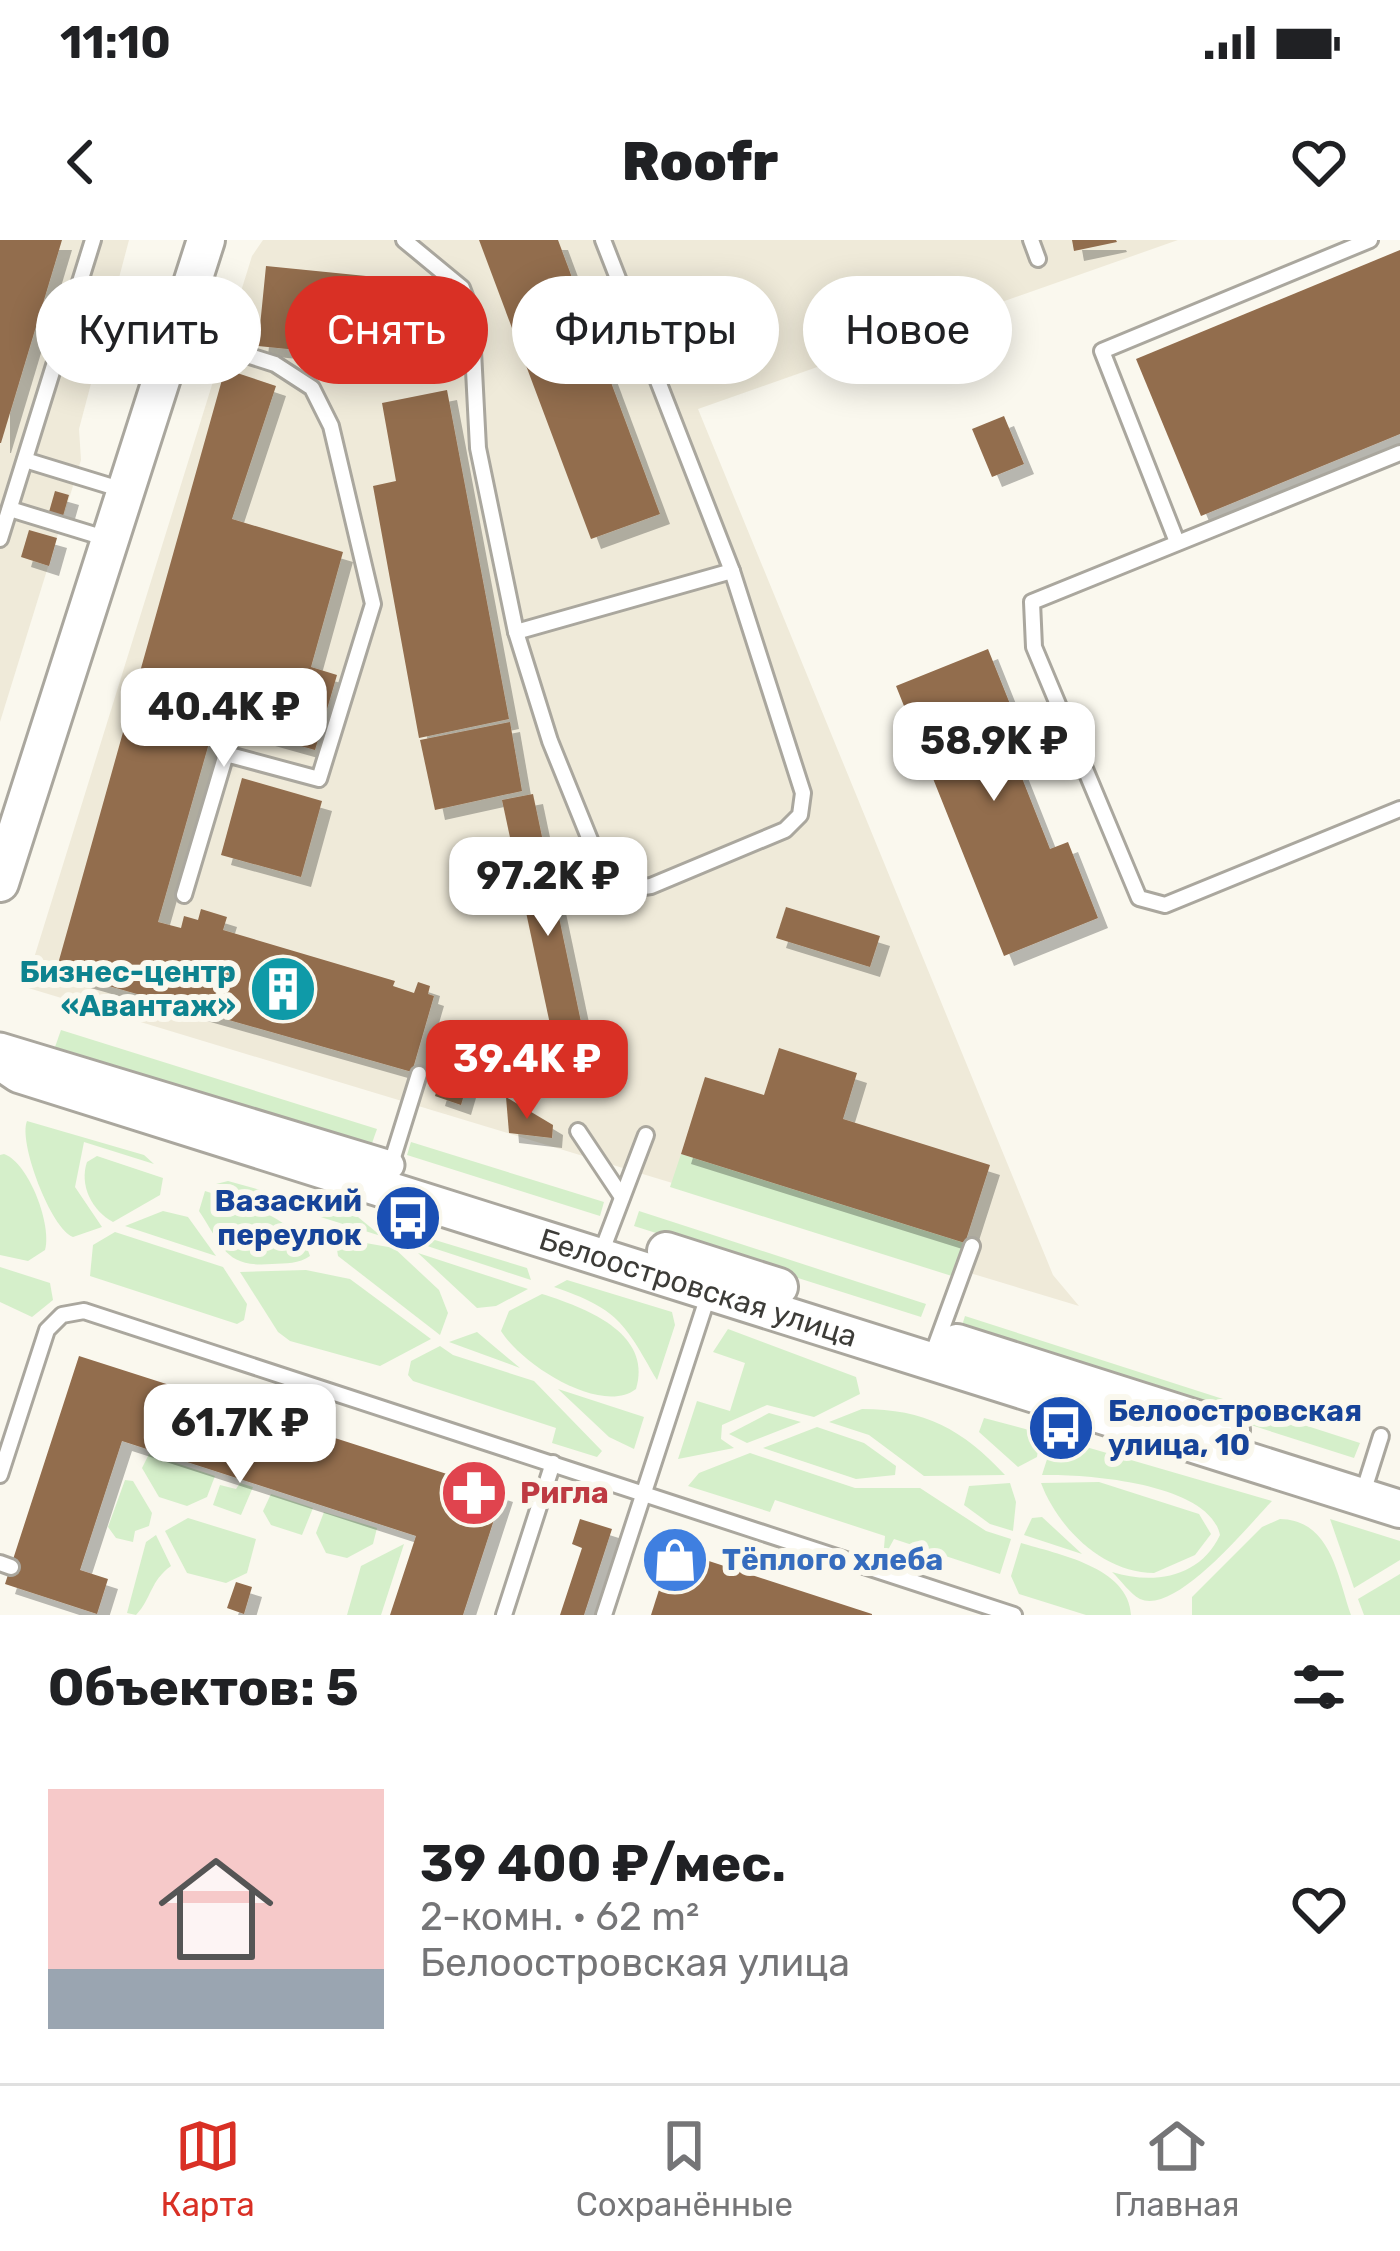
<!DOCTYPE html>
<html lang="ru">
<head>
<meta charset="utf-8">
<style>
	body { margin:0; font-family:Rubik,sans-serif; background:#f6f6f6; color:#202124; height:100vh; display:flex; flex-direction:column; font-size:45px; white-space:nowrap }
	* { box-sizing:border-box; margin:0 }
	p { font-size:39px; color:#757577 }
	.icon { flex:none; width:66px; height:66px; fill:none; stroke:currentColor; stroke-width:2; stroke-linecap:round; stroke-linejoin:round }
	.map { position:relative; height:1375px; overflow:hidden }
	.sheet { display:flex; flex-direction:column; background:#fff; flex:1 }
	.sheet>* { flex:none }
	.top-card { position:absolute; left:36px; top:36px; width:1329px; height:108px; display:flex; gap:24px }
	.price { position:absolute; translate:-50% -102px; padding:0 27px; border-radius:24px; background:#fff; color:#222; font-size:39px; line-height:78px; filter:drop-shadow(0 3px 6px #0008) }
	.price::after { content:''; position:absolute; left:50%; top:72px; width:36px; height:27px; margin-left:-18px; background:inherit; clip-path:polygon(0 0,100% 0,50% 100%) }
	.price.selected { background:#d93025; color:#fff }
	ul { padding:0; list-style:none }
	li { display:flex; align-items:center; gap:36px; height:300px; padding:0 48px }
	li+li { border-top:3px solid #e0e0e0 }
	li span { display:grid; place-items:center; flex:none; width:336px; height:240px; border-radius:0px; color:#555 }
	li>.icon { margin-inline-start:auto }
	span .icon { width:144px; height:144px; fill:#fffc; stroke-width:1 }
	li b { font-size:51px }
	h2 { display:flex; justify-content:space-between; align-items:center; height:144px; padding:0 48px; font-size:51px }
	.chip { padding:0 42px; border-radius:54px; background:#fff; box-shadow:0 6px 30px #0003; font-size:42px; line-height:108px }
	.chip.selected { background:#d93025; color:#fff }
	.status { display:flex; justify-content:space-between; align-items:center; height:84px; padding:0 60px; background:#fff; direction:ltr }
	.status svg { height:33px; fill:currentColor }
	header { display:flex; justify-content:space-between; align-items:center; height:156px; padding:0 48px; background:#fff; font-size:54px; font-weight:800 }
	.dock { display:flex; justify-content:space-around; align-items:center; height:168px; border-top:3px solid #e0e0e0; background:#fff; font-size:33px; color:#757577 }
	.dock a { display:grid; justify-items:center; gap:6px }
	.dock .selected { color:#d93025 }
	.map>svg:first-child { display:block }
	.built { fill:#efead9 }
	.green { fill:#d5efca }
	.building { fill:#926d4d; filter:url(#shadow) }
	.lines { fill:none; stroke-linecap:round; stroke-linejoin:round }
	.lane-casing { stroke:#aaa79e; stroke-width:20 }
	.street-casing { stroke:#aaa79e; stroke-width:33 }
	.secondary-casing { stroke:#aaa79e; stroke-width:42 }
	.lane { stroke:#fff; stroke-width:14 }
	.street { stroke:#fff; stroke-width:27 }
	.secondary { stroke:#fff; stroke-width:36 }
	.labels { text-anchor:middle; stroke-width:12; stroke-linejoin:round; paint-order:stroke }
	.culture-label { font-size:30px; font-weight:bold; fill:#0d838f; stroke:#faf8ee; text-anchor:end }
	.transit-label { font-size:30px; font-weight:bold; fill:#164399; stroke:#faf8ee; text-anchor:end }
	.street-label { font-size:30px; fill:#3d3c38; stroke:#faf8ee }
	.health-label { font-size:30px; font-weight:bold; fill:#be3a42; stroke:#faf8ee; text-anchor:start }
	.shop-label { font-size:30px; font-weight:bold; fill:#366cbe; stroke:#faf8ee; text-anchor:start }
</style>
</head>
<body>
<div class="status"><b>11:10</b><svg viewBox="0 0 49 12"><path d="M0 12V9h3v3zM5 12V6h3v6zM10 12V3h3v9zM15 12V0h3v12zM26 1h20v11H26zM47 4h2v5h-2z"/></svg></div>
<header><svg class="icon" aria-label="back" viewBox="0 0 24 24"><path d="M15 5l-7 7 7 7"/></svg>Roofr<svg class="icon" aria-label="heart" viewBox="0 0 24 24"><path d="M12 20l-8-8c-3-5 5-10 8-4 3-6 11-1 8 4z"/></svg></header>
<div class="map">
<svg width="1400" height="1375" viewBox="0 0 1400 1375">
	<defs>
		<filter id="shadow"><feDropShadow dx="10" dy="10" stdDeviation="0" flood-color="#0004"/></filter>
	</defs>
	<rect width="100%" height="100%" fill="#faf8ee"/>
	<!-- built -->
	<g class="built">
		<polygon points="0,0 129,0 79,189 81,220 0,482"/>
		<polygon points="263,0 1178,0 698,169 1053,1035 1079,1066 25,747 252,16"/>
	</g>
	<!-- green -->
	<g class="green">
		<polygon points="61,790 377,889 371,906 55,807"/>
		<path d="M27,881L144,915L154,924L84,902L75,947L102,987L73,997C51,989 18,902 27,881Z"/>
		<polygon points="411,902 604,962 600,976 407,915"/>
		<path d="M4,914C29,923 52,985 45,1010L28,1021L0,1015V915Z"/>
		<polygon points="681,914 965,1003 955,1037 670,947"/>
		<path d="M97,916L163,938L160,955L113,982C92,971 79,945 87,922Z"/>
		<polygon points="228,941 358,977 381,996 216,944"/>
		<path d="M205,951C238,962 299,978 310,1016C299,1024 286,1023 272,1024C225,1028 223,1007 199,971Z"/>
		<polygon points="163,971 188,977 216,1016 125,986"/>
		<polygon points="639,971 926,1064 921,1077 634,986"/>
		<polygon points="115,992 223,1027 247,1064 244,1080 237,1084 90,1036 93,1005"/>
		<polygon points="343,999 394,1008 439,1050 448,1073 440,1095 338,1016 336,1003"/>
		<polygon points="435,1000 527,1028 531,1040 421,1004"/>
		<polygon points="418,1013 528,1049 496,1066 477,1068"/>
		<polygon points="0,1027 50,1043 53,1060 32,1077 0,1062"/>
		<polygon points="306,1030 350,1039 431,1099 380,1126 290,1101 278,1092 240,1032"/>
		<path d="M567,1040L672,1072L675,1085L657,1140C624,1082 618,1069 554,1047Z"/>
		<path d="M542,1054C583,1067 653,1092 636,1149C601,1176 521,1124 501,1091L509,1071Z"/>
		<polygon points="965,1076 1360,1203 1354,1218 960,1092"/>
		<polygon points="728,1089 856,1137 860,1154 814,1177 767,1165 722,1185 721,1199 734,1208 678,1219 697,1161 730,1171 745,1123 713,1112"/>
		<polygon points="477,1092 520,1128 449,1102"/>
		<polygon points="440,1106 453,1115 534,1141 602,1211 597,1217 552,1203 556,1188 413,1141 408,1135 411,1121"/>
		<polygon points="558,1149 644,1177 634,1209 609,1197"/>
		<path d="M862,1169C925,1169 962,1189 1005,1235L924,1236L869,1195L829,1182Z"/>
		<polygon points="769,1173 801,1182 747,1203 729,1194"/>
		<polygon points="984,1178 1040,1193 1037,1217 1018,1227 979,1192"/>
		<polygon points="817,1187 864,1203 896,1226 895,1235 856,1239 763,1208"/>
		<path d="M1069,1202L1272,1261C1248,1286 1176,1375 1140,1359C1130,1354 1121,1340 1112,1332C1153,1345 1200,1338 1220,1295C1209,1243 1087,1234 1042,1235L1049,1213Z"/>
		<polygon points="750,1213 855,1248 920,1248 986,1291 1011,1299 1000,1334 894,1299 883,1319 885,1296 775,1260 770,1272 688,1246 699,1233"/>
		<polygon points="149,1214 215,1236 207,1257 187,1266 159,1257 142,1228"/>
		<polygon points="125,1240 133,1241 152,1273 149,1286 135,1291 133,1302 116,1298 108,1287"/>
		<path d="M1099,1242L1199,1274L1211,1294L1195,1315L1154,1333C1103,1333 1058,1288 1041,1243Z"/>
		<polygon points="240,1243 253,1247 241,1275 213,1265 220,1245 236,1249"/>
		<polygon points="1010,1243 1016,1262 1013,1291 990,1284 964,1265 969,1246"/>
		<polygon points="271,1254 313,1268 302,1295 271,1285 263,1271"/>
		<polygon points="324,1272 377,1288 373,1304 347,1318 326,1313 316,1293"/>
		<polygon points="1042,1277 1082,1314 1024,1295 1032,1278"/>
		<polygon points="188,1278 256,1299 247,1333 226,1343 187,1333 165,1291"/>
		<path d="M1280,1279C1331,1280 1337,1335 1351,1375H1192V1357L1262,1287Z"/>
		<polygon points="1330,1279 1400,1301 1400,1320 1354,1348"/>
		<path d="M156,1295L171,1326C150,1341 152,1358 136,1375L127,1373L146,1302Z"/>
		<path d="M1021,1303C1057,1314 1129,1327 1131,1375H1086L1019,1354L1011,1336Z"/>
		<polygon points="404,1304 381,1375 347,1375 361,1326"/>
		<polygon points="1400,1334 1400,1375 1364,1375 1358,1359"/>
	</g>
	<!-- building -->
	<g class="building">
		<polygon points="0,0 62,0 1,203 0,203"/>
		<polygon points="479,0 558,0 660,274 591,299"/>
		<polygon points="1072,0 1116,0 1117,2 1074,11"/>
		<polygon points="1400,10 1400,194 1201,276 1136,119"/>
		<polygon points="266,26 416,41 413,65 440,67 435,124 258,106"/>
		<polygon points="225,129 276,146 232,279 343,312 311,427 337,435 315,510 215,482 158,682 181,688 184,676 198,680 201,669 227,677 223,690 395,741 393,746 414,753 418,742 430,746 428,754 434,756 412,832 56,731"/>
		<polygon points="447,150 509,479 419,498 373,246 396,241 382,163"/>
		<polygon points="1004,176 1024,224 992,237 972,189"/>
		<polygon points="55,251 69,255 63,276 49,272"/>
		<polygon points="29,290 57,298 49,326 21,317"/>
		<polygon points="988,409 1018,484 1003,490 1050,609 1068,602 1098,678 1004,716 896,446"/>
		<polygon points="510,482 522,551 435,570 420,500"/>
		<polygon points="242,538 322,561 301,637 221,615"/>
		<polygon points="533,554 593,839 563,845 502,560"/>
		<polygon points="786,667 880,696 870,727 776,698"/>
		<polygon points="779,808 857,833 843,879 990,925 965,1003 681,914 705,837 764,855"/>
		<polygon points="440,839 466,848 461,865 435,856"/>
		<polygon points="506,857 553,885 552,898 509,893"/>
		<polygon points="79,1116 503,1252 463,1375 390,1375 416,1296 122,1201 80,1330 108,1339 97,1374 5,1344"/>
		<polygon points="580,1279 612,1289 584,1375 560,1375 582,1308 572,1304"/>
		<polygon points="672,1309 872,1374 872,1375 651,1375"/>
		<polygon points="236,1342 252,1347 244,1374 227,1368"/>
	</g>
	<g class="lines">
		<!-- lane casing -->
		<g class="lane-casing">
			<g id="lane">
				<polyline points="404,0 462,48 471,72 478,208 516,392 550,501 603,632 623,650 651,646 785,590 800,575 803,553 732,331 603,0"/>
				<polyline points="1031,0 1038,19"/>
				<polyline points="180,94 275,124 312,148 331,186 373,364 319,539 226,514 184,655"/>
				<polyline points="1400,213 1032,362 1034,407 1139,658 1165,665 1400,569"/>
				<polyline points="25,220 123,250"/>
				<polyline points="10,269 108,299"/>
				<polyline points="0,299 93,0"/>
				<polyline points="1177,302 1102,111 1370,0"/>
				<polyline points="516,392 732,331"/>
				<polyline points="578,891 622,957"/>
				<polyline points="390,927 419,834"/>
				<polyline points="600,1016 646,895"/>
				<polyline points="930,1121 972,1006"/>
				<polyline points="0,1235 47,1090 62,1075 84,1071 1014,1375"/>
				<polyline points="1363,1253 1381,1196"/>
				<polyline points="0,1323 11,1327"/>
				<polyline points="504,1375 553,1223"/>
				<polyline points="604,1375 708,1056"/>
			</g>
		</g>
		<!-- street casing -->
		<g class="street-casing">
			<polyline id="street" points="0,807 390,925"/>
		</g>
		<!-- secondary casing -->
		<g class="secondary-casing">
			<g id="secondary">
				<polyline points="0,643 206,0"/>
				<path id="s1" d="M0,821L19,834L1400,1269"/>
				<polyline points="666,1011 779,1047"/>
				<polyline points="957,1103 1231,1190"/>
			</g>
		</g>
		<!-- lane -->
		<use href="#lane" class="lane"/>
		<!-- street -->
		<use href="#street" class="street"/>
		<!-- secondary -->
		<use href="#secondary" class="secondary"/>
	</g>
	<!-- icons -->
	<defs>
		<g id="building-disc" transform="scale(3.45)"><circle r="9.5" fill="#0f9aa8" stroke="#faf8ee"/><path d="M-4-6H4V6H1V3H-1V6H-4ZM-2.5-4.3h1.7v1.8h-1.7ZM.8-4.3h1.7v1.8H.8ZM-2.5-1h1.7V.8h-1.7ZM.8-1h1.7V.8H.8Z" fill="#fff"/></g>
		<g id="bus-disc" transform="scale(3.45)"><circle r="9.5" fill="#1a4fb4" stroke="#faf8ee"/><path d="M-5-6H5V4H4V6H2V4H-2V6H-4V4H-5ZM-3.5-4V0h7V-4ZM-3.5 1.2v1.5H-2V1.2ZM2 1.2v1.5H3.5V1.2Z" fill="#fff"/></g>
		<g id="pharmacy-disc" transform="scale(3.45)"><circle r="9.5" fill="#e0444e" stroke="#faf8ee"/><path d="M-2-6h4v4h4v4h-4v4h-4v-4h-4v-4h4Z" fill="#fff"/></g>
		<g id="shop-disc" transform="scale(3.45)"><circle r="9.5" fill="#3f7fe0" stroke="#faf8ee"/><path d="M-5-2.5h2.3a2.7 3.5 0 0 1 5.4 0H5L5.5 6h-11ZM-1.5-2.5h3a1.5 2.3 0 0 0-3 0Z" fill="#fff"/></g>
	</defs>
	<g fill-rule="evenodd">
		<use href="#building-disc" x="283" y="749"/>
		<use href="#bus-disc" x="408" y="978"/>
		<use href="#bus-disc" x="1061" y="1188"/>
		<use href="#pharmacy-disc" x="474" y="1253"/>
		<use href="#shop-disc" x="675" y="1320"/>
	</g>
	<g class="labels">
		<!-- culture labels -->
		<g class="culture-label">
			<text x="236" y="742">Бизнес-центр<tspan x="236" dy="34">«Авантаж»</tspan></text>
		</g>
		<!-- transit labels -->
		<g class="transit-label">
			<text x="362" y="971">Вазаский<tspan x="362" dy="34">переулок</tspan></text>
			<text x="1108" y="1181" text-anchor="start">Белоостровская<tspan x="1108" dy="34">улица, 10</tspan></text>
		</g>
		<!-- street labels -->
		<g class="street-label">
			<text dy="10" stroke="none"><textPath href="#s1" startOffset="735">Белоостровская улица</textPath></text>
		</g>
		<!-- health labels -->
		<g class="health-label">
			<text x="520" y="1263">Ригла</text>
		</g>
		<!-- shop labels -->
		<g class="shop-label">
			<text x="722" y="1330">Тёплого хлеба</text>
		</g>
	</g>
</svg>
<b class="price" style="left:224px;top:530px">40.4K ₽</b>
<b class="price" style="left:994px;top:564px">58.9K ₽</b>
<b class="price" style="left:548px;top:699px">97.2K ₽</b>
<b class="price selected" style="left:527px;top:882px">39.4K ₽</b>
<b class="price" style="left:240px;top:1246px">61.7K ₽</b>
<div class="top-card">
<a class="chip">Купить</a>
<a class="chip selected">Снять</a>
<a class="chip">Фильтры</a>
<a class="chip">Новое</a>
</div>
</div>
<section class="sheet">
<h2>Объектов: 5<svg class="icon" aria-label="filters" viewBox="0 0 24 24"><path d="M4 7h16M4 17h16"/><circle cx="9" cy="7" r="2"/><circle cx="15" cy="17" r="2"/></svg></h2>
<ul>
<li><span style="background:linear-gradient(#f6c9c9 75%,#9aa5b1 0)"><svg class="icon" aria-label="home" viewBox="0 0 24 24"><path d="M3 11l9-7 9 7M6 9v11h12V9"/></svg></span><div><b>39 400 ₽/мес.</b><p>2-комн. · 62 m²</p><p>Белоостровская улица</p></div><svg class="icon" aria-label="heart" viewBox="0 0 24 24"><path d="M12 20l-8-8c-3-5 5-10 8-4 3-6 11-1 8 4z"/></svg></li>
</ul>
</section>
<nav class="dock">
<a class="selected"><svg class="icon" aria-label="map" viewBox="0 0 24 24"><path d="M3 6l6-2 6 2 6-2v14l-6 2-6-2-6 2zM9 4v14M15 6v14"/></svg>Карта</a>
<a><svg class="icon" aria-label="saved" viewBox="0 0 24 24"><path d="M7 4h10v16l-5-4-5 4z"/></svg>Сохранённые</a>
<a><svg class="icon" aria-label="home" viewBox="0 0 24 24"><path d="M3 11l9-7 9 7M6 9v11h12V9"/></svg>Главная</a>
</nav>
</body>
</html>
